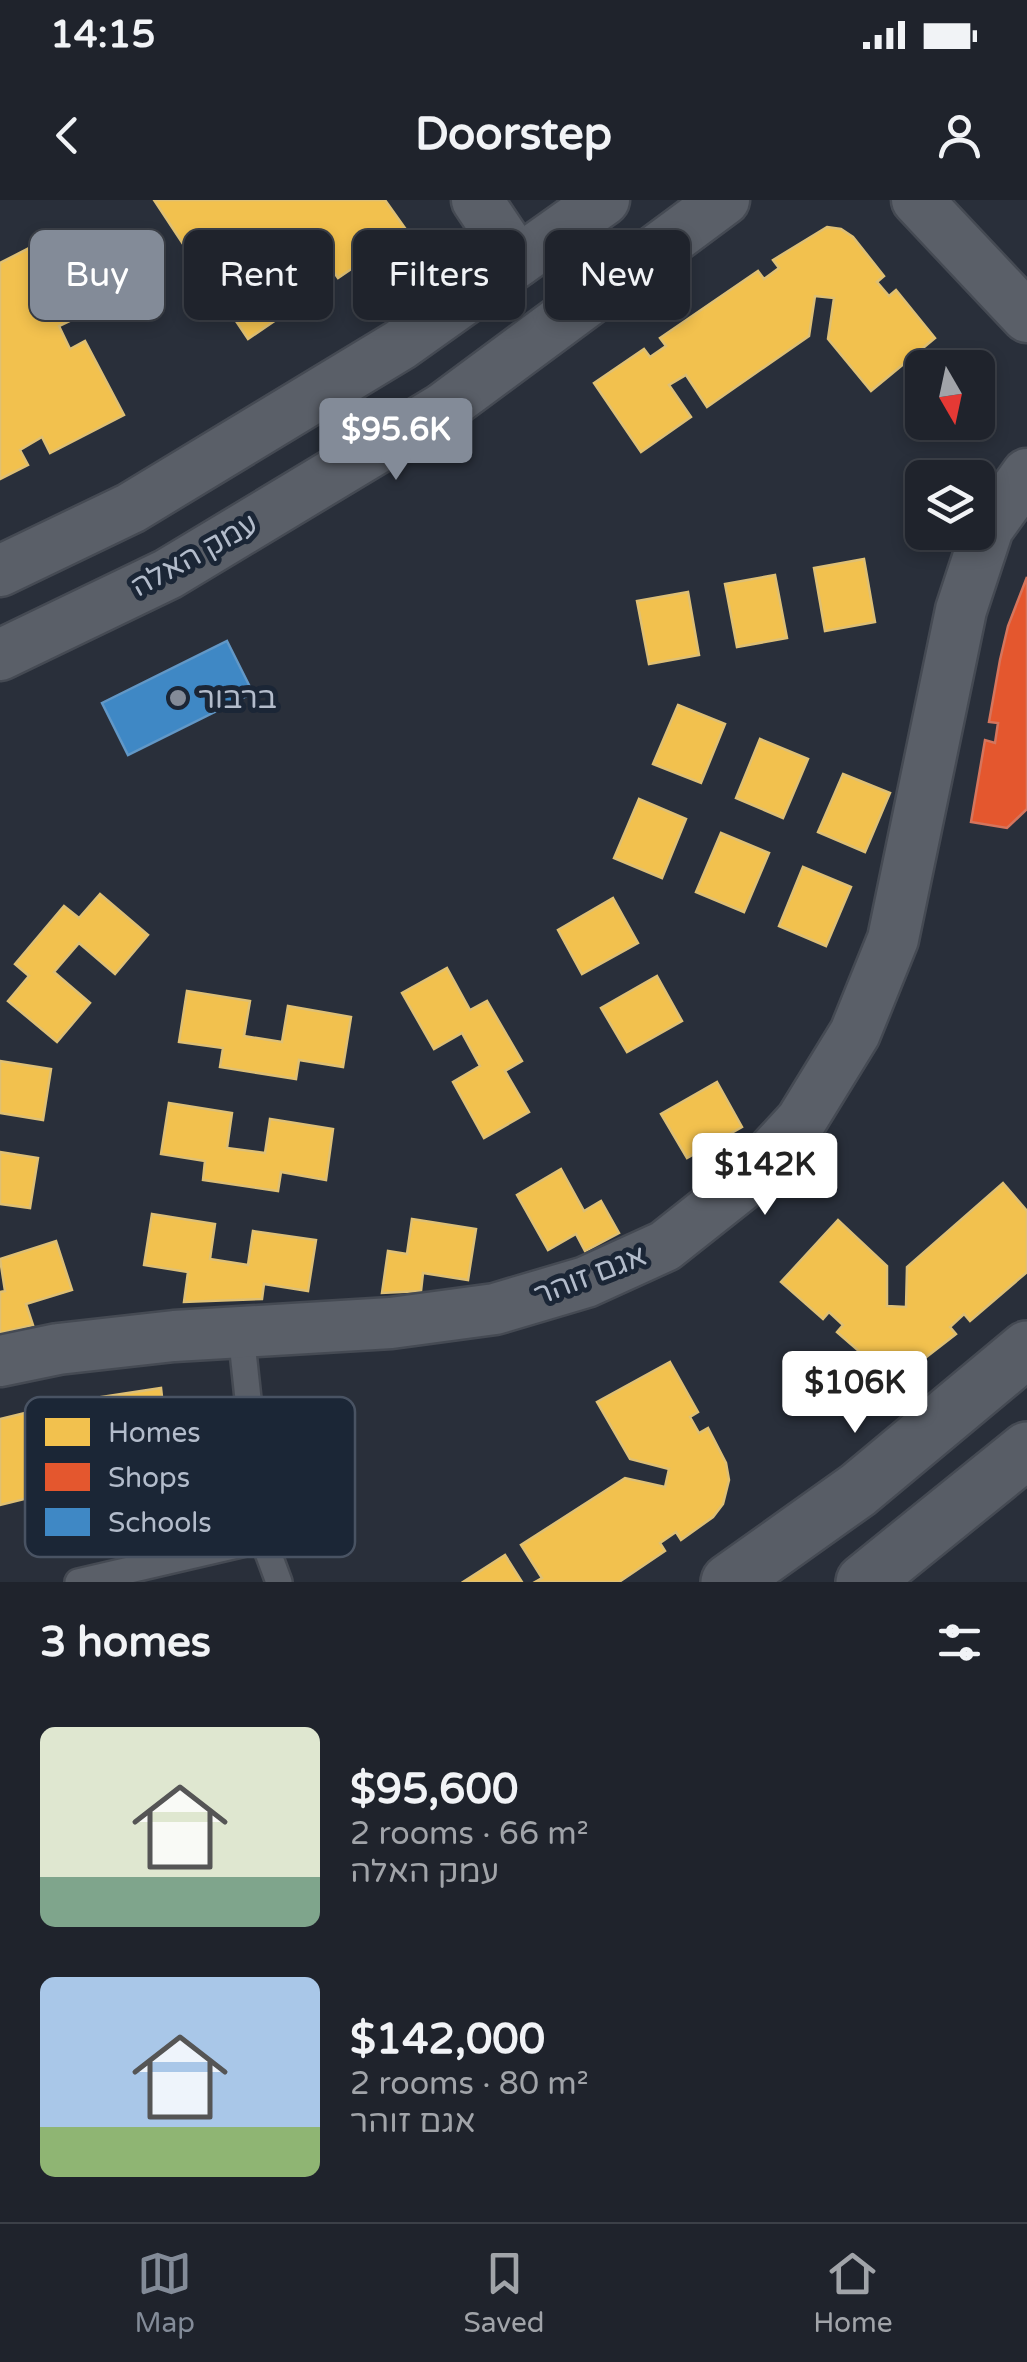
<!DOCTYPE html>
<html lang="en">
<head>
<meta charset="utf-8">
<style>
	body { margin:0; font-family:"Varela Round",Heebo,sans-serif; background:#272b34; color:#f1f3f6; height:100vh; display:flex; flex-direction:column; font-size:38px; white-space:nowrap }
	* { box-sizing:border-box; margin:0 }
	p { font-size:32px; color:#a1a4a9 }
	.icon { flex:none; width:55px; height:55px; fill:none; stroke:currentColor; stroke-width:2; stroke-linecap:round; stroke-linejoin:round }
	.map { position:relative; height:1382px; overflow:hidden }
	.details { display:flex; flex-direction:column; background:#1f232c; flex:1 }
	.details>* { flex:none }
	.top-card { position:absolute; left:30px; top:30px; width:968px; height:90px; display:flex; gap:20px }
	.needle { width:65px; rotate:171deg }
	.fabs { position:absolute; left:905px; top:150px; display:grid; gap:20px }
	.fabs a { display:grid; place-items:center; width:90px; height:90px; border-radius:15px; background:#1f232c; box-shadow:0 5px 15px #0003,0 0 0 2px #3c4048; font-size:50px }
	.price { position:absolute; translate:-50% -85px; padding:0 22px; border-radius:10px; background:#fff; color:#222; font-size:32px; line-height:65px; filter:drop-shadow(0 2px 5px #0008) }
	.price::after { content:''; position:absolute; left:50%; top:60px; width:30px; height:22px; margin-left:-15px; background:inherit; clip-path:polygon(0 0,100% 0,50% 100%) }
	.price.active { background:#838b98; color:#fff }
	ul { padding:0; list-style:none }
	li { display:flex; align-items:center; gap:30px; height:250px; padding:0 40px }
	li span { display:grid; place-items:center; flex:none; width:280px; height:200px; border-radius:15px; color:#555 }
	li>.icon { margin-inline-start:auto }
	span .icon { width:120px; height:120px; fill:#fffc; stroke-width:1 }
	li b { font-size:42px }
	h2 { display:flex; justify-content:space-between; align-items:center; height:120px; padding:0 40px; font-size:42px }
	.chip { padding:0 35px; border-radius:15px; background:#1f232c; box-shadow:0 5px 15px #0003,0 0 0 2px #3c4048; font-size:35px; line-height:90px }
	.chip.active { background:#838b98; color:#fff }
	.status { display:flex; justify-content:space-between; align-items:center; height:70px; padding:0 50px; background:#1f232c; direction:ltr }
	.status svg { height:28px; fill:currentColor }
	header { display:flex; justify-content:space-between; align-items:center; height:130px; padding:0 40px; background:#1f232c; font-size:45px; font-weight:800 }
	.dock { display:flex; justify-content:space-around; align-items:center; height:140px; border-top:2px solid #3c4048; background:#1f232c; font-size:28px; color:#a1a4a9 }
	.dock a { display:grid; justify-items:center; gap:5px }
	.dock .active { color:#838b98 }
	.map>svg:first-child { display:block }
	.homes { fill:#f2c14e; stroke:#dfc074; stroke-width:2.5 }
	.shops { fill:#e4572e; stroke:#d5755d; stroke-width:2.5 }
	.schools { fill:#3f88c5; stroke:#6298c7; stroke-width:2.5 }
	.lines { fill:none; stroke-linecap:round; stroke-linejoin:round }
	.service-casing { stroke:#454a53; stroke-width:30 }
	.minor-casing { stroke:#454a53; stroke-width:55 }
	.secondary-casing { stroke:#454a53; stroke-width:60 }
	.service { stroke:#5a5f68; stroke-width:25 }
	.minor { stroke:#5a5f68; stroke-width:50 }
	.secondary { stroke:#585d66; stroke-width:55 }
	.poi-dot { fill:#838b98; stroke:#1b2636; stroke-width:4 }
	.labels { text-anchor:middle; stroke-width:10; stroke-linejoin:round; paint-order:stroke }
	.street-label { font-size:30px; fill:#b3bccb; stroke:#1b2636 }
	.poi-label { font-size:30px; fill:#b3bccb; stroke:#1b2636; text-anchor:start }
	.key { fill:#1b2636; stroke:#495363; stroke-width:2.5 }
	.key-label { font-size:28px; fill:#b3bccb }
</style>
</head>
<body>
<div class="status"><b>14:15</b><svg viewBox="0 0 49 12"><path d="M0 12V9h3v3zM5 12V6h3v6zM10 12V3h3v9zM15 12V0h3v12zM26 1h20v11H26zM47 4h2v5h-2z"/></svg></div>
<header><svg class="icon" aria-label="back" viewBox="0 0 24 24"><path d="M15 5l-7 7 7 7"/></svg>Doorstep<svg class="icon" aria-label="person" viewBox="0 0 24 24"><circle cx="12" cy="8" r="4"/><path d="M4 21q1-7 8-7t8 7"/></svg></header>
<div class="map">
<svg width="1027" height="1382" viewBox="0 0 1027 1382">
	<rect width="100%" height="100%" fill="#292f3a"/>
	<!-- homes -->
	<g class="homes">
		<polygon points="154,0 385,0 407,31 338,78 328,64 307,78 317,92 248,139 202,70 216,61 202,40 187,50"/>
		<polygon points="827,27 841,29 853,37 884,76 877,82 889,96 896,90 935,138 871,191 828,139 834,98 815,96 809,136 707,207 686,175 669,185 691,217 641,252 594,183 644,149 650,157 666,146 660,138 758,71 764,79 779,68 773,60"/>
		<polygon points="35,45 74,119 59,126 70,149 85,141 124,215 50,253 42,237 20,250 28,265 0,279 0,63"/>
		<polygon points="864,359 875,422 825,431 814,368"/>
		<polygon points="775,375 787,438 737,447 725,384"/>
		<polygon points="688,392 699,455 649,464 637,401"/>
		<polygon points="678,505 725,524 701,583 653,564"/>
		<polygon points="760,539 808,559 783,618 736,598"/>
		<polygon points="843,574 890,593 865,652 818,632"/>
		<polygon points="639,599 686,619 662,678 614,658"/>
		<polygon points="721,633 769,653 744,712 696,692"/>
		<polygon points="803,667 851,687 826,746 779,726"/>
		<polygon points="100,694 148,735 115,774 79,743 54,772 90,803 57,842 8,801 29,776 15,764 64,706 79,718"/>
		<polygon points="613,698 638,743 582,774 558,730"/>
		<polygon points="447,768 470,810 487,801 522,861 505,871 529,912 484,938 453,882 480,866 462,833 434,849 402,793"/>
		<polygon points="657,776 682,821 627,852 601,808"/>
		<polygon points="187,791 250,801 244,836 282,842 288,806 351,817 343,867 299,860 296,879 220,867 223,848 179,842"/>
		<polygon points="0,861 51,869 43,920 0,913"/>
		<polygon points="717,882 742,927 687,958 661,914"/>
		<polygon points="169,903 232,913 227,948 265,953 270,919 333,929 326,980 281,972 278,991 203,980 205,961 161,954"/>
		<polygon points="0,952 38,958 30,1008 0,1004"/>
		<polygon points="561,969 584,1011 601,1001 619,1033 585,1051 576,1034 548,1050 517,995"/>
		<polygon points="1003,983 1027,1011 1027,1072 970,1121 964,1114 950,1127 956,1134 916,1165 892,1168 869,1160 837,1132 843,1125 829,1112 823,1119 781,1082 838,1020 887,1066 887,1106 906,1107 907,1067"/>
		<polygon points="152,1014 215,1024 210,1059 248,1065 253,1031 316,1040 308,1091 264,1084 262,1099 184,1102 188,1072 144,1065"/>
		<polygon points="412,1019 476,1029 468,1080 423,1073 421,1091 382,1093 388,1051 407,1054"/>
		<polygon points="56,1041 72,1090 26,1104 33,1125 0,1133 0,1092 5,1091 0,1059"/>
		<polygon points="670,1162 698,1212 690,1217 699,1233 708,1228 726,1263 729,1280 723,1304 713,1317 681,1340 676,1332 660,1343 665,1351 619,1382 535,1382 542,1378 521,1345 625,1278 665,1287 669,1269 630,1259 597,1202"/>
		<polygon points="161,1188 170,1271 104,1280 97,1242 78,1246 85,1284 0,1305 0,1219 70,1202 71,1211 90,1208 88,1199"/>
		<polygon points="505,1355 522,1382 463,1382"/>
	</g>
	<!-- shops -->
	<polygon class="shops" points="1027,377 1027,609 1007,628 971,622 985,540 995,543 998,523 989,522 1000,460 1008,426"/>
	<!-- schools -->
	<polygon class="schools" points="227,441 253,493 128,555 102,503"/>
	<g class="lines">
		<!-- service casing -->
		<g class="service-casing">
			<g id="service">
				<polyline points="241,1133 263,1339 279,1382"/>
				<polyline points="78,1382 263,1339"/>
			</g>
		</g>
		<!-- minor casing -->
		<g class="minor-casing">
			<g id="minor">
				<polyline points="477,0 518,61"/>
				<polyline points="917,0 1027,117"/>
				<polyline points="0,371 131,308 400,145 604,0"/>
				<polyline points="0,455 168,374 442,209 724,0"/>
				<polyline points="0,1161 58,1149 174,1136 391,1123 495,1109 586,1082 665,1046 742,985 801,921 855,833 893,739 961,410 988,328 1027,274"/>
			</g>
		</g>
		<!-- secondary casing -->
		<g class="secondary-casing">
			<g id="secondary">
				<polyline points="729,1382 858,1290 1027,1149"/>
				<polyline points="864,1382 1027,1250"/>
			</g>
		</g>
		<!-- service -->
		<use href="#service" class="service"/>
		<!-- minor -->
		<use href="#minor" class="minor"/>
		<!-- secondary -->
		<use href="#secondary" class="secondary"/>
	</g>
	<!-- markers -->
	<circle class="poi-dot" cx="178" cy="498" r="10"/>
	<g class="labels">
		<!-- street labels -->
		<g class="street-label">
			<text transform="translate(194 355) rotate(-29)" y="10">עמק האלה</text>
			<text transform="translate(590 1075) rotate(-21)" y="10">אגם זוהר</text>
		</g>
		<!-- poi labels -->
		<g class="poi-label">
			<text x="198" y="508">ברבור</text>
		</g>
	</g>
	<!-- legend -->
	<rect x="25" y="1197" width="330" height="160" rx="15" class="key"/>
	<rect x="45" y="1218" width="45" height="28" fill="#f2c14e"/>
	<rect x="45" y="1263" width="45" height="28" fill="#e4572e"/>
	<rect x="45" y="1308" width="45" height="28" fill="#3f88c5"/>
	<g class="key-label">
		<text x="108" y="1242">Homes</text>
		<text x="108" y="1287">Shops</text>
		<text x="108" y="1332">Schools</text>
	</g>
</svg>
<div class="fabs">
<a><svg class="needle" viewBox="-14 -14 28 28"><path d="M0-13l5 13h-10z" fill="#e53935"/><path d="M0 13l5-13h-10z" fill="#a1a4a9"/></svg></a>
<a><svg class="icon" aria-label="layers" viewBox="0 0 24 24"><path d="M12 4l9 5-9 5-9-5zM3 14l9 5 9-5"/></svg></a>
</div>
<b class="price active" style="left:396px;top:283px">$95.6K</b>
<b class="price" style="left:765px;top:1018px">$142K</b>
<b class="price" style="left:855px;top:1236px">$106K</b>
<div class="top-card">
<a class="chip active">Buy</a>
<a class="chip">Rent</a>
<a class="chip">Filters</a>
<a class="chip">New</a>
</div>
</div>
<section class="details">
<h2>3 homes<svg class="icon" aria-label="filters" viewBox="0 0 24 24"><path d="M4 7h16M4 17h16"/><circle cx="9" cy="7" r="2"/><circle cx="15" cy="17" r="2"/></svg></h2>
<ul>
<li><span style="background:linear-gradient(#dfe7d0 75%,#7fa58c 0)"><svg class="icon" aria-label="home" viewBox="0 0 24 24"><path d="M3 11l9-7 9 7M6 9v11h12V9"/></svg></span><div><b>$95,600</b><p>2 rooms · 66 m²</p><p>עמק האלה</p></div></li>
<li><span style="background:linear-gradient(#a9c7e8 75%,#8fb573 0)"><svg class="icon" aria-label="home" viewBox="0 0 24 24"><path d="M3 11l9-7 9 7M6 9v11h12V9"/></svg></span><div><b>$142,000</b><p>2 rooms · 80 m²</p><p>אגם זוהר</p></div></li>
</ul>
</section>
<nav class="dock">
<a class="active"><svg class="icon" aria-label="map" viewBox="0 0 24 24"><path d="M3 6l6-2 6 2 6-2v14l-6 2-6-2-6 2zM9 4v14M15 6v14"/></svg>Map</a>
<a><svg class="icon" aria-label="saved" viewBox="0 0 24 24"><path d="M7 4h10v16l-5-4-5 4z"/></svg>Saved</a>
<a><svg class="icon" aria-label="home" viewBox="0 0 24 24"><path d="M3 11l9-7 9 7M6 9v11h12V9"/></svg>Home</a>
</nav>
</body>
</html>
